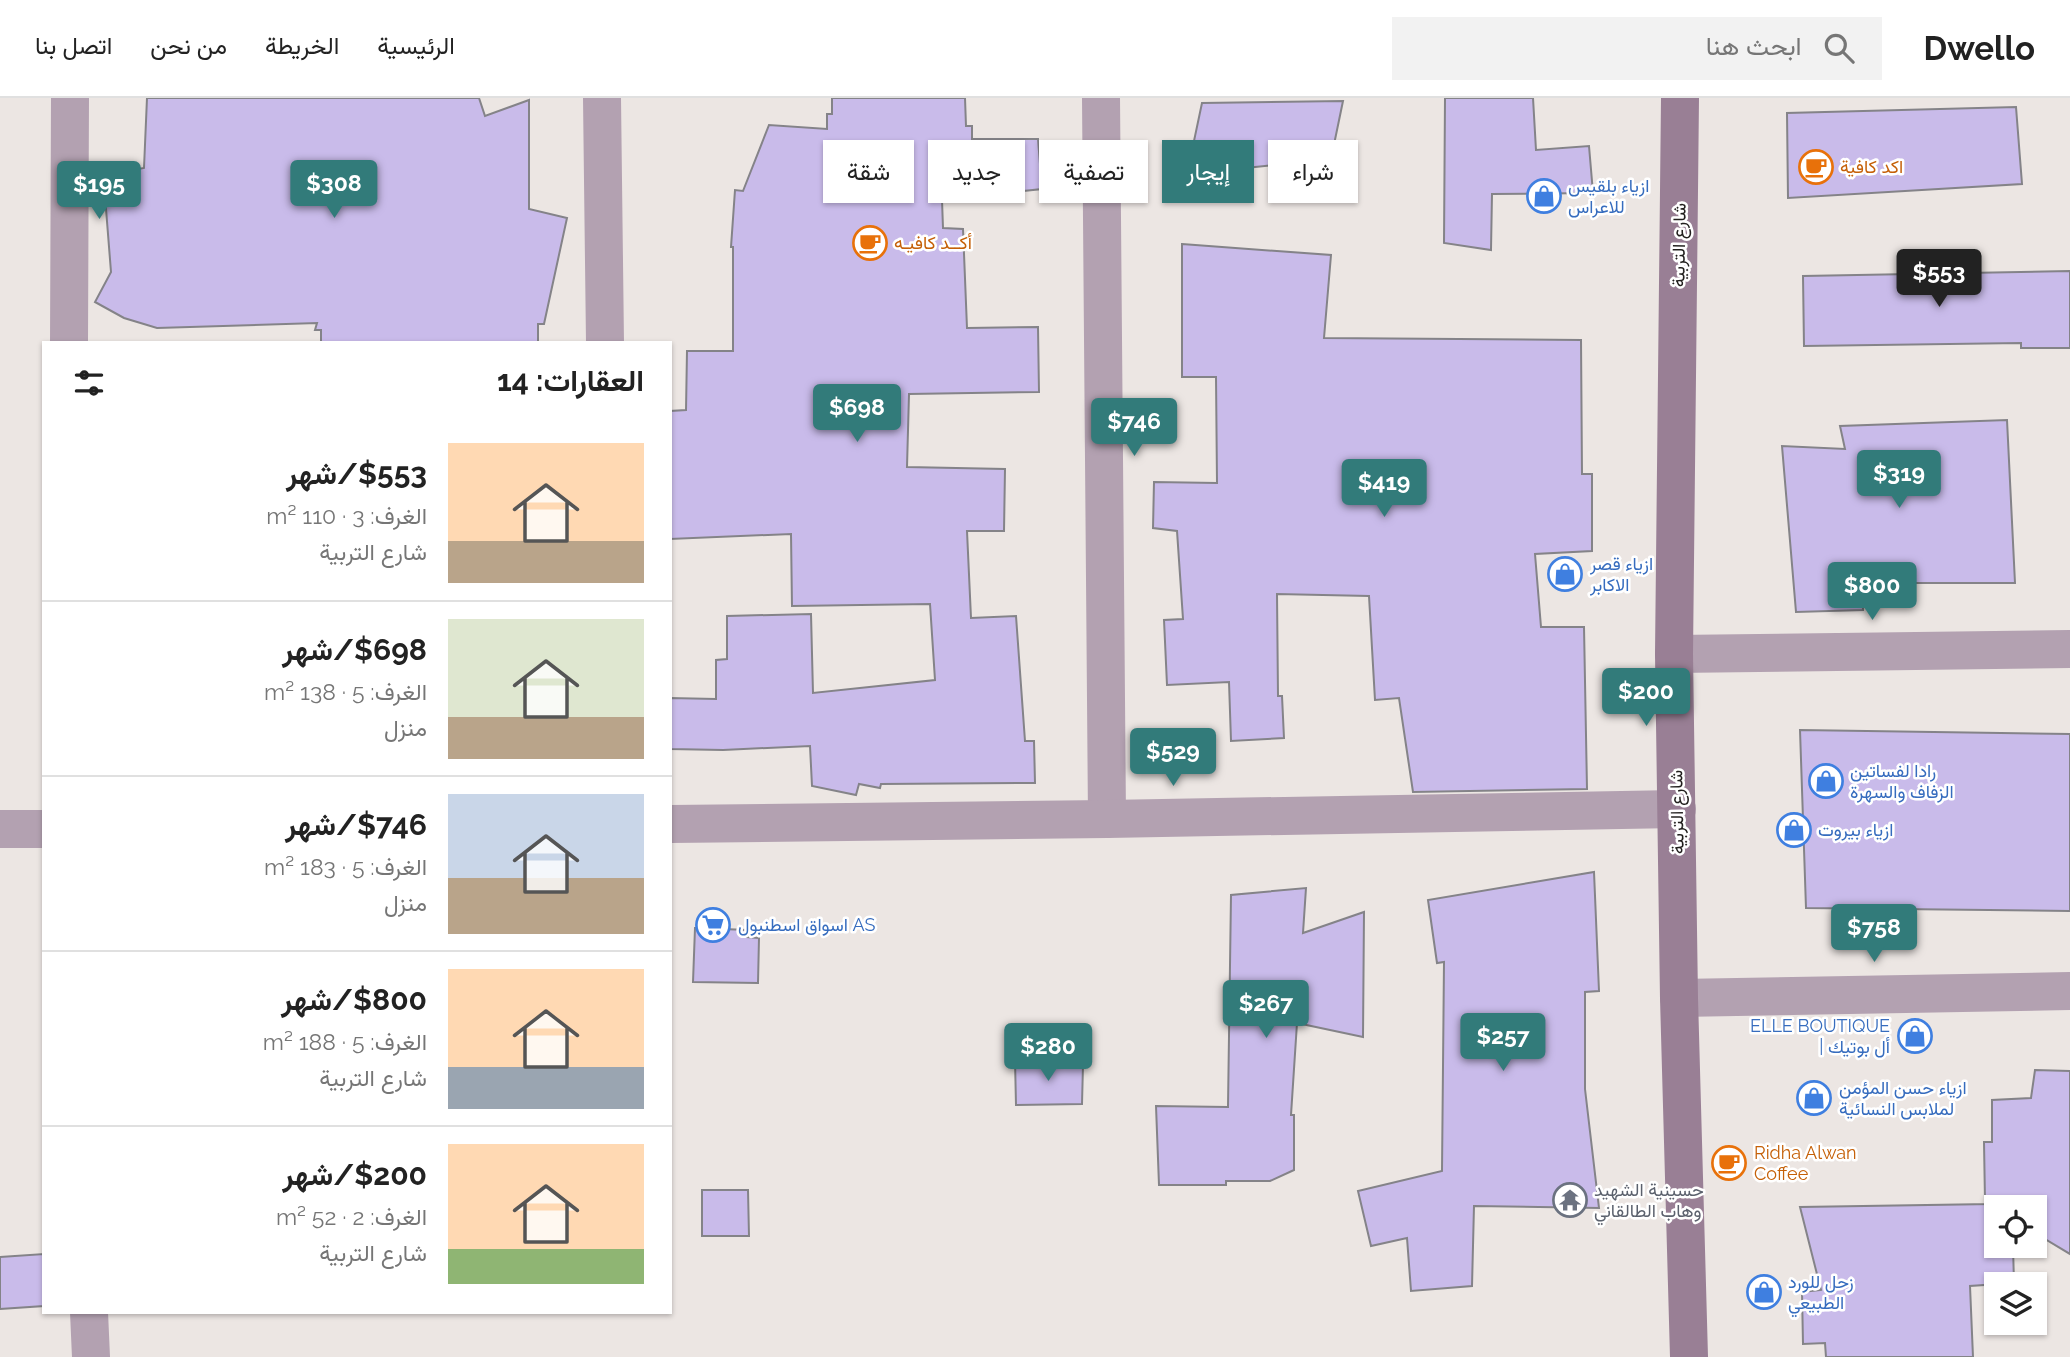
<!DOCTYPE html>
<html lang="ar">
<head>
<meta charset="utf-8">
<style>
	body { margin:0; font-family:Raleway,Vazirmatn,sans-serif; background:#f2f2f2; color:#222; direction:rtl; height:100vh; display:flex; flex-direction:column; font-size:26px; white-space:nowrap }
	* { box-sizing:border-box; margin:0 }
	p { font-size:23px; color:#767676 }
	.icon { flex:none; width:38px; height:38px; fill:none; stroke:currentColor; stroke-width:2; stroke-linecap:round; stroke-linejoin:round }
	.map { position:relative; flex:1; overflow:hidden; direction:ltr }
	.panel { position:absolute; left:42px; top:243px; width:630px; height:973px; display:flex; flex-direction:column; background:#fff; border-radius:0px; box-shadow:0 2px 5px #0004; direction:rtl }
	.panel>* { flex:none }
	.hud { position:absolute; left:693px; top:42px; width:665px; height:63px; direction:rtl; display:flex; gap:14px }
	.controls { position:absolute; left:1984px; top:1097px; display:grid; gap:14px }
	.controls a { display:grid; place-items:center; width:63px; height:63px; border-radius:0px; background:#fff; box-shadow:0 2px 5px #0004; font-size:35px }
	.price { position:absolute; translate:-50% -60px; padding:0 16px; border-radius:7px; background:#327b7a; color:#fff; font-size:23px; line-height:46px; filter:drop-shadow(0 2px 4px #0008) }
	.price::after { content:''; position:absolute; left:50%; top:42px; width:21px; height:16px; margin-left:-10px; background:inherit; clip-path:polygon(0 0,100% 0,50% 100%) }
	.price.selected { background:#222; color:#fff }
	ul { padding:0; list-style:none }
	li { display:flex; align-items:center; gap:21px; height:175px; padding:0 28px }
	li+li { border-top:2px solid #e0e0e0 }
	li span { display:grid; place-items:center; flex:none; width:196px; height:140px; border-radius:0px; color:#555 }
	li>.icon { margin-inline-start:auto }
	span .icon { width:84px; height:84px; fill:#fffc; stroke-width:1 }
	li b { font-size:30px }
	h2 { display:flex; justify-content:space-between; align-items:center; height:84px; padding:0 28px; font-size:30px }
	.tag { padding:0 24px; border-radius:0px; background:#fff; box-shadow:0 2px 5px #0004; font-size:24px; line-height:63px }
	.tag.selected { background:#327b7a; color:#fff }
	header { display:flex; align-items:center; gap:42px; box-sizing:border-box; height:98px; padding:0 35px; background:#fff; border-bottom:2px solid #e0e0e0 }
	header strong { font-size:33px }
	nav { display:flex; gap:38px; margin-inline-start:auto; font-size:24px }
	.search { width:490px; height:63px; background:#f2f2f2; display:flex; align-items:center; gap:18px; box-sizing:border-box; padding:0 24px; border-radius:0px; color:#767676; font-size:26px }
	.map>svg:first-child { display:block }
	.building { fill:#c9bbea; stroke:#848388; stroke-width:2 }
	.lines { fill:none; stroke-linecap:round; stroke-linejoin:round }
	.street { stroke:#b3a1b1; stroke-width:38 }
	.secondary { stroke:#997f95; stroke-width:38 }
	.labels { text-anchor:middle; stroke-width:5; stroke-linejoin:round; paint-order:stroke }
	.food-label { font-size:18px; fill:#c56008; stroke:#fff; text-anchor:start }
	.shop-label { font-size:18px; fill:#366cbe; stroke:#fff; text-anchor:start }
	.street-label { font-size:18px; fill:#201e1c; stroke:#fff }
	.worship-label { font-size:18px; fill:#5b616d; stroke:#fff; text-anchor:start }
</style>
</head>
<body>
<header>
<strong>Dwello</strong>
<div class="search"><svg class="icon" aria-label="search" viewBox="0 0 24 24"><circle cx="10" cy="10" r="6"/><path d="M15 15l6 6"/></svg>ابحث هنا</div>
<nav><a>الرئيسية</a><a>الخريطة</a><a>من نحن</a><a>اتصل بنا</a></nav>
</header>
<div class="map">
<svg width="2070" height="1259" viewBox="0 0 2070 1259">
	<rect width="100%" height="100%" fill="#ece6e3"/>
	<!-- building -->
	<g class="building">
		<polygon points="147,0 479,0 485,18 529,2 529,111 567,120 544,226 538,226 538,245 321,245 321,232 315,232 317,225 157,230 124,220 95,204 111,174 105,98 110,76 144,70"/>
		<polygon points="832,0 965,0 966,28 972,28 972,41 1038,41 1042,91 942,102 943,130 963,131 967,230 1038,229 1039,294 909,296 907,369 1005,371 1004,433 967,433 971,520 1016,518 1025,643 1034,643 1035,685 881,686 880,690 859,686 856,697 812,688 810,648 723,652 670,651 670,600 716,601 716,562 727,561 727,518 811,516 813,595 935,582 930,506 792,508 791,436 670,441 670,313 686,312 687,253 733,253 733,149 731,149 735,92 743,93 769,27 827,31 827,16 832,16"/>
		<polygon points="1445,0 1533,0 1536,52 1589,48 1593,95 1492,96 1491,152 1444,145"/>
		<polygon points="1343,3 1331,61 1187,76 1202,5"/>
		<polygon points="2016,9 2022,86 1788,100 1787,15"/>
		<polygon points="1182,146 1331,157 1324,240 1581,242 1582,376 1592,376 1592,453 1535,456 1541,529 1584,529 1587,691 1413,694 1399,600 1375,602 1369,498 1277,496 1278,598 1282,598 1284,640 1231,643 1229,584 1167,587 1164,522 1183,521 1177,433 1153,430 1154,384 1217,385 1216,279 1182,279"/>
		<polygon points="2070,173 2070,250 2021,250 2021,245 1804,248 1803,178"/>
		<polygon points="2007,322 2015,485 1862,485 1863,512 1796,514 1782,348 1845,351 1840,328"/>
		<polygon points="1800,632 2070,636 2070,813 1806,810"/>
		<polygon points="1594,774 1599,893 1585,894 1585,991 1599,1110 1474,1108 1472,1188 1411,1193 1407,1140 1371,1148 1358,1093 1442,1073 1444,864 1437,865 1428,802"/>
		<polygon points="1306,790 1303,835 1364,814 1363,939 1297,925 1291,1017 1294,1017 1294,1072 1270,1083 1226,1083 1226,1087 1159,1087 1156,1008 1228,1009 1231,797"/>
		<polygon points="695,830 748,832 747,839 759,840 758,885 693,884"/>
		<polygon points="1015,962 1083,967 1082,1006 1016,1007"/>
		<polygon points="2035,972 2070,973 2070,1156 2035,1135 2035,1110 1997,1110 1997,1148 2013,1148 2014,1185 1970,1188 1973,1259 1826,1259 1825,1245 1803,1246 1802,1194 1821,1192 1800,1109 1990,1106 1985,1103 1984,1044 1992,1044 1992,1002 2031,1000"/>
		<polygon points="702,1092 748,1092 749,1138 702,1138"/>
		<polygon points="44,1156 44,1208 0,1211 0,1159"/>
	</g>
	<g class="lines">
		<!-- street -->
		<g class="street">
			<polyline points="602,0 605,245"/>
			<polyline points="1101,0 1107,721"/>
			<polyline points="69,245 70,0"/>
			<polyline points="1674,556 2070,551"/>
			<polyline points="670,726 1107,721 1677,711"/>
			<polyline points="0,731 44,731"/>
			<polyline points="1679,900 2070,893"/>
			<polyline points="89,1214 91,1259"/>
		</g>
		<!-- secondary -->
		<polyline class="secondary" points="1680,0 1674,556 1679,900 1689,1259"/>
	</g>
	<!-- icons -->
	<defs>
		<g id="cafe-ring" transform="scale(1.75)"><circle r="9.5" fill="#fff" stroke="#e8710a" stroke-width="1.5"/><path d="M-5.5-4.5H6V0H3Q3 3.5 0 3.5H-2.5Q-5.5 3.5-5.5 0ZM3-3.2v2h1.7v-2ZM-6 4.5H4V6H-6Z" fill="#e8710a"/></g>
		<g id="shop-ring" transform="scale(1.75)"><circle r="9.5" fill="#fff" stroke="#3f7fe0" stroke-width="1.5"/><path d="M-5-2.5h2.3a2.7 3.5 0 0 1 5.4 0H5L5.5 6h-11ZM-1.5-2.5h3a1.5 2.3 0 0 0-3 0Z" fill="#3f7fe0"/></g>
		<g id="supermarket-ring" transform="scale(1.75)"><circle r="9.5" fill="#fff" stroke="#3f7fe0" stroke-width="1.5"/><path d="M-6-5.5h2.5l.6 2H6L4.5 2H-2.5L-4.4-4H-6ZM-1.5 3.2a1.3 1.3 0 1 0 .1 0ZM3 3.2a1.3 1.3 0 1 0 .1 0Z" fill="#3f7fe0"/></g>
		<g id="temple-ring" transform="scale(1.75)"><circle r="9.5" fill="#fff" stroke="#6b7280" stroke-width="1.5"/><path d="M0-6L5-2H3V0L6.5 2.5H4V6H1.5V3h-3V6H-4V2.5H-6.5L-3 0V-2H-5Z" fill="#6b7280"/></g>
	</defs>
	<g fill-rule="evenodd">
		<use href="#cafe-ring" x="1816" y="69"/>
		<use href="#shop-ring" x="1544" y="98"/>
		<use href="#cafe-ring" x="870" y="145"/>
		<use href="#shop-ring" x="1565" y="476"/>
		<use href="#shop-ring" x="1826" y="683"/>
		<use href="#shop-ring" x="1794" y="732"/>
		<use href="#supermarket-ring" x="713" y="827"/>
		<use href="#shop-ring" x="1915" y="938"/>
		<use href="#shop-ring" x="1814" y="1000"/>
		<use href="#cafe-ring" x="1729" y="1065"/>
		<use href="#temple-ring" x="1570" y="1102"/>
		<use href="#shop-ring" x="1764" y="1194"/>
	</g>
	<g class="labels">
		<!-- food labels -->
		<g class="food-label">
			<text x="1840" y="75">اكد كافية</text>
			<text x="894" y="151">أكــد كافيـه</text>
			<text x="1754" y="1061">Ridha Alwan<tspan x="1754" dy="21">Coffee</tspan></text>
		</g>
		<!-- shop labels -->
		<g class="shop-label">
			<text x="1568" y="94">ازياء بلقيس<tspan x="1568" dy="21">للاعراس</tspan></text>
			<text x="1590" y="472">ازياء قصر<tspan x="1590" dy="21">الاكابر</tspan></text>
			<text x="1850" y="679">رادا لفساتين<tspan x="1850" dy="21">الزفاف والسهرة</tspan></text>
			<text x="1818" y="738">ازياء بيروت</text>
			<text x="738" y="833">اسواق اسطنبول AS</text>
			<text x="1890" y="934" text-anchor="end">ELLE BOUTIQUE<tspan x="1890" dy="21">| أل بوتيك</tspan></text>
			<text x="1839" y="996">ازياء حسن المؤمن<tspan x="1839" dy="21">لملابس النسائية</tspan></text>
			<text x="1788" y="1190">زحل للورد<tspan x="1788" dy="21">الطبيعي</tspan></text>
		</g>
		<!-- street labels -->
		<g class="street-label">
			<text transform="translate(1679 147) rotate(-89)" y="6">شارع التربية</text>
			<text transform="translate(1677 714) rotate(-91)" y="6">شارع التربية</text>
		</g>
		<!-- worship labels -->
		<g class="worship-label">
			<text x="1594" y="1098">حسينية الشهيد<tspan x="1594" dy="21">وهاب الطالقاني</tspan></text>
		</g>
	</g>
</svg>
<div class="controls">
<a><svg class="icon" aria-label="locate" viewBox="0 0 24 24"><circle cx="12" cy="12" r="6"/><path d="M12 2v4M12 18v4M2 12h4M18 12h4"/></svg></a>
<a><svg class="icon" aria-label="layers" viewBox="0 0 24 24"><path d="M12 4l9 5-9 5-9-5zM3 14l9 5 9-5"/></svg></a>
</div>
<b class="price" style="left:334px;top:122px">$308</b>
<b class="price" style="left:99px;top:123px">$195</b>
<b class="price selected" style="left:1939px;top:211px">$553</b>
<b class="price" style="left:857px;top:346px">$698</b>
<b class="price" style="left:1134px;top:360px">$746</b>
<b class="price" style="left:1899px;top:412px">$319</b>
<b class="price" style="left:1384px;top:421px">$419</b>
<b class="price" style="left:1872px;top:524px">$800</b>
<b class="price" style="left:1646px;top:630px">$200</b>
<b class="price" style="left:1173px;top:690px">$529</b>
<b class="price" style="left:1874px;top:866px">$758</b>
<b class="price" style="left:1266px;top:942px">$267</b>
<b class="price" style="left:1503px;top:975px">$257</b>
<b class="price" style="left:1048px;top:985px">$280</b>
<div class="hud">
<a class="tag">شراء</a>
<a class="tag selected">إيجار</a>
<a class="tag">تصفية</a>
<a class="tag">جديد</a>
<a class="tag">شقة</a>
</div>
<section class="panel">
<h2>العقارات: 14<svg class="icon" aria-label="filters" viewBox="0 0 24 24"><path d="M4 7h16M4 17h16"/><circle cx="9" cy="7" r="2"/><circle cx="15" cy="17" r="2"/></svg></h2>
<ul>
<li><span style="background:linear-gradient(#ffd9b3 70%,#b9a48a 0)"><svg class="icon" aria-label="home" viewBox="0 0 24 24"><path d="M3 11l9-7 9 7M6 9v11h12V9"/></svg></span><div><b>$553/شهر</b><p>الغرف: 3 · 110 m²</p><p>شارع التربية</p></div></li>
<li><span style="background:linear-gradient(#dfe7d0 70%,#b9a48a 0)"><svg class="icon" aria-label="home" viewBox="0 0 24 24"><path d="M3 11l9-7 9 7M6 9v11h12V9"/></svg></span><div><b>$698/شهر</b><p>الغرف: 5 · 138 m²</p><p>منزل</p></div></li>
<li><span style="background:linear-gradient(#c9d6e8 60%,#b9a48a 0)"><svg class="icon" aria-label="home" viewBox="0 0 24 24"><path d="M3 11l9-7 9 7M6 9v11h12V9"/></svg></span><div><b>$746/شهر</b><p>الغرف: 5 · 183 m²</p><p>منزل</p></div></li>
<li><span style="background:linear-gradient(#ffd9b3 70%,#9aa5b1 0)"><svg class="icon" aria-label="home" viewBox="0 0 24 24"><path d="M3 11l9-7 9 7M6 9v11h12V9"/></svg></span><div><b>$800/شهر</b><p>الغرف: 5 · 188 m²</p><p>شارع التربية</p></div></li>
<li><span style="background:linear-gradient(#ffd9b3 75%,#8fb573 0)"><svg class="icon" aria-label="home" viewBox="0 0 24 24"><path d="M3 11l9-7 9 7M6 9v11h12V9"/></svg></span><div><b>$200/شهر</b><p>الغرف: 2 · 52 m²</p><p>شارع التربية</p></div></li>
</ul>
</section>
</div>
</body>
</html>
